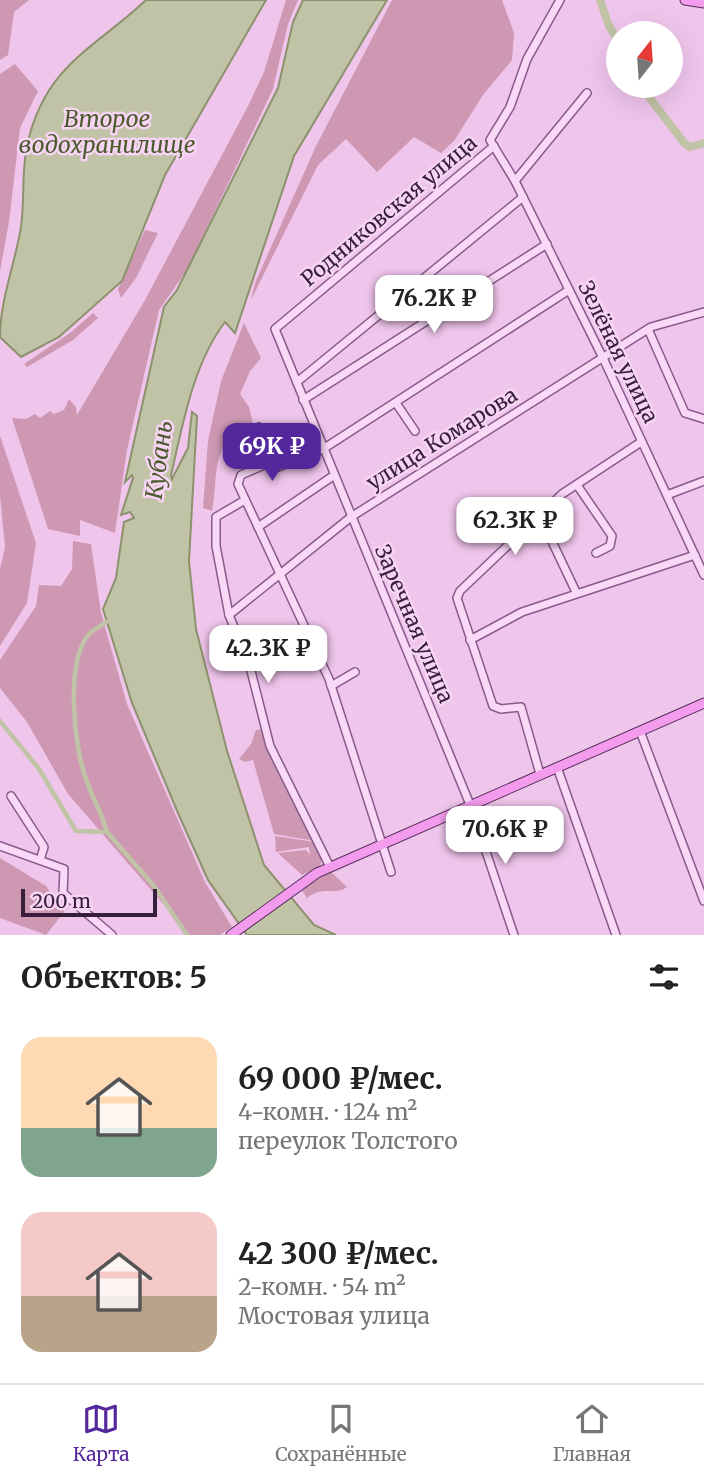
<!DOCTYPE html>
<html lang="ru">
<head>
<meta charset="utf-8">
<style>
	body { margin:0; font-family:Merriweather,serif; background:#f6f6f6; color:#222; height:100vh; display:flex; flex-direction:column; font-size:26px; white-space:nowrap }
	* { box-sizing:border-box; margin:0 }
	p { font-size:23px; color:#767676 }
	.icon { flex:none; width:38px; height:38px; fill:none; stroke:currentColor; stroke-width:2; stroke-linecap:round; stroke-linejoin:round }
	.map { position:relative; height:935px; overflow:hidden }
	.sheet { display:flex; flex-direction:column; background:#fff; flex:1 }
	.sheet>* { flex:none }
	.needle { width:46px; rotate:17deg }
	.buttons { position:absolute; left:606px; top:21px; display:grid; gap:14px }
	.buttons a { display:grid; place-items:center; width:77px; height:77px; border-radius:50%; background:#fff; box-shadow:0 7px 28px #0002; font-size:35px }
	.scale { position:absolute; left:21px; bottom:18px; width:136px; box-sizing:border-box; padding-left:7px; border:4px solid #371e3b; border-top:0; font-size:19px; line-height:24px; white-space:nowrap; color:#371e3b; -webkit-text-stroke:5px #f7d4f3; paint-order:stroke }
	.price { position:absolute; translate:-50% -60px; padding:0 16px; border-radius:14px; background:#fff; color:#222; font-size:23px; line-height:46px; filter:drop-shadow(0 2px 4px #0008) }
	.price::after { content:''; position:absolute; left:50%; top:42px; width:21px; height:16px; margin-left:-10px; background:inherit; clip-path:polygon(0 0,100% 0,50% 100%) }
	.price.selected { background:#54289c; color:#fff }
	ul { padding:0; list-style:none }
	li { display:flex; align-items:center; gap:21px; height:175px; padding:0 21px }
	li span { display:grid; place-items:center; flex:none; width:196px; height:140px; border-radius:21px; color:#555 }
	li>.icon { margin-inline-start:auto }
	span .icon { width:84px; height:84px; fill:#fffc; stroke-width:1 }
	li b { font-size:30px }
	h2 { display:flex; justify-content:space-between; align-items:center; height:84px; padding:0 21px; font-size:30px }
	.tabs { display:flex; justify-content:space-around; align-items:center; height:98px; border-top:2px solid #e0e0e0; background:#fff; font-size:19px; color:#767676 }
	.tabs a { display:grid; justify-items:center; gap:4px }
	.tabs .selected { color:#54289c }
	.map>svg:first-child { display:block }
	.green { fill:#ce98b3 }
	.water { fill:#c0c3a6; stroke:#8c926d; stroke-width:2 }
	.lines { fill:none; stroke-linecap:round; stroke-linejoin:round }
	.canal { stroke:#c0c3a6; stroke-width:4.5 }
	.river { stroke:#c0c3a6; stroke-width:8 }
	.minor-casing { stroke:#875a8b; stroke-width:10 }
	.major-casing { stroke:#532e59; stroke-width:11 }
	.minor { stroke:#fad8f7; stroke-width:7 }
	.major { stroke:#f39ced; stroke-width:9 }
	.labels { text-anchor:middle; stroke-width:5; stroke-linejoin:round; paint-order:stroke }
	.street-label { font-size:21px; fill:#371e3b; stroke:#f7d4f3 }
	.water-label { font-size:23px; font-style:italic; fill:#4c5b2d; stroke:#f7d4f3 }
</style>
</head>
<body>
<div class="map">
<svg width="704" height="935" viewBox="0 0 704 935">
	<rect width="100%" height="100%" fill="#f0c5ec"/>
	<!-- green -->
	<g class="green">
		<polygon points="0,0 29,0 14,12 8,55 0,60"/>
		<polygon points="286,0 298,0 288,24 273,89 187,270 159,310 127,450 115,533 80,520 80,536 48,529 12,418 26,419 35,414 40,418 50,411 54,414 64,410 69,399 76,407 77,415 145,300 248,106 264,72"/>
		<polygon points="392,0 502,0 514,33 512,60 483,95 454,141 441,153 414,137 377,172 346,139 318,165 251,300 255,283 316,146"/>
		<polygon points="15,64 38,91 20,128 9,222 0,271 0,74"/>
		<polygon points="145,230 158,233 136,278 121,298 118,289"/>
		<polygon points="93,313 98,318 73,340 27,367 24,364 70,333"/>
		<path d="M244,323L261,358L250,371L240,394L249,407L253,424L243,436L232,434C211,460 218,481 212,511L203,508L208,441L221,381Z"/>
		<polygon points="0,436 36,543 27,603 0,646 0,569 5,547 0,495"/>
		<polygon points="73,541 91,544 101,613 127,704 205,882 232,927 220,935 190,935 68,794 27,722 0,688 0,660 36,606 39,585 61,586 72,569"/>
		<polygon points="263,729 315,841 274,834 253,760 245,762 239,759 251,744 256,730"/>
		<polygon points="275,836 315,842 322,858 320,867 302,875 278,853 306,850 310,855 309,847 276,852"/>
		<polygon points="0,858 46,886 54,898 64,902 64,912 46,935 0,918"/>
		<path d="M330,871L347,887C335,896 322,885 307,898L301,889Z"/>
	</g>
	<!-- water -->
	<g class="water">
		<path d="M146,0H266L165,175L122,281L59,337L21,357L0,337C0,300 15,264 21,227C25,199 21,169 28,141C47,64 94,49 146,0Z"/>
		<path d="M303,0H387L294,156L235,333L225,322C193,364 183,424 171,475L172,479L188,448L192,412L197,416L189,561L196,629L227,751L264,865L314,925L336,935H247L208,880L178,813L132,703L103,609L116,578L124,522L134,518L130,512L121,515L133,478L132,475L125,482L164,307L177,290L278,88L293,22Z"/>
	</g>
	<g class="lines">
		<!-- canal -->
		<g class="canal">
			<path d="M0,721L39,769L76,831L107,832C102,813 93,799 87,782C74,749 65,665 88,635C92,630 101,626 106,622"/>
			<polyline points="107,832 154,886 187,935"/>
		</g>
		<!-- river -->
		<g class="river">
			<polyline points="600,0 609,26 618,40"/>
			<polyline points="646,86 649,97 685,144 690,147 704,143"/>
		</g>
		<!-- minor casing -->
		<g class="minor-casing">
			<g id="minor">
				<polyline points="560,0 527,59 510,107 490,140 515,181 603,358 704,575"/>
				<polyline points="494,146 275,329 471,807 514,935"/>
				<polyline points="515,181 587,93"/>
				<polyline points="648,329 685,413 704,419"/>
				<polyline points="297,382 523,197"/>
				<polyline points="303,400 547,244"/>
				<polyline points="396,403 415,431"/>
				<polyline points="259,427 273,469 323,449 569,290"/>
				<polyline points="271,462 241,475 238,484 329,679 391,872"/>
				<polyline points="577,485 612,536 610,546 596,553"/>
				<polyline points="667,495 704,481"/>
				<polyline points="245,500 216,517 216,546 229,615 249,663 270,746 330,867"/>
				<polyline points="539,514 576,592"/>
				<polyline points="258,527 333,476"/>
				<polyline points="229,615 351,517 651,327 704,312"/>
				<polyline points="470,640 522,612 695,555"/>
				<polyline points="331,686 355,672"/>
				<polyline points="640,731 704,901"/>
				<polyline points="557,767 616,935"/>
				<polyline points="540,774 521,707 501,709 493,706 457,598 460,591 562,494 641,442"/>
				<polyline points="11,796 44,847 40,860"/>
				<polyline points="0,846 64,869 63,893 112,935"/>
			</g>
		</g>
		<!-- major casing -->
		<g class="major-casing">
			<g id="major">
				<polyline points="685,0 704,3"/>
				<polyline points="231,935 317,873 704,703"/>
			</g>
		</g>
		<!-- minor -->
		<use href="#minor" class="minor"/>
		<!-- major -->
		<use href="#major" class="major"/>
	</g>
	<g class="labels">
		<!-- street labels -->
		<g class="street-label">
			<text transform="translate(389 211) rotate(-40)" y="7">Родниковская улица</text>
			<text transform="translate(618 352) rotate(64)" y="7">Зелёная улица</text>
			<text transform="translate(442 439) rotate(-32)" y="7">улица Комарова</text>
			<text transform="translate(414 624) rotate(67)" y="7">Заречная улица</text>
		</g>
		<!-- water labels -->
		<g class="water-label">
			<text x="107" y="127">Второе<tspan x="107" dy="26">водохранилище</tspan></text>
			<text transform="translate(159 460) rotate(-82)" y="8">Кубань</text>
		</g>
	</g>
</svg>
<div class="buttons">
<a><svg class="needle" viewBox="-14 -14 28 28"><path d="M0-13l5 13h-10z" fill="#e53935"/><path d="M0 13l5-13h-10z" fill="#767676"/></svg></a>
</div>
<div class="scale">200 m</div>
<b class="price" style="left:434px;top:335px">76.2K ₽</b>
<b class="price selected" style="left:272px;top:483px">69K ₽</b>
<b class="price" style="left:515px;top:557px">62.3K ₽</b>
<b class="price" style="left:268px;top:685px">42.3K ₽</b>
<b class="price" style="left:505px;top:866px">70.6K ₽</b>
</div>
<section class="sheet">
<h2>Объектов: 5<svg class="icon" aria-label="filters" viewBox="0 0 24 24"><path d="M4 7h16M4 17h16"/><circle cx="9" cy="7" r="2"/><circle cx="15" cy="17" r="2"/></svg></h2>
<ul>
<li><span style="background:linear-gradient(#ffd9b3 65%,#7fa58c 0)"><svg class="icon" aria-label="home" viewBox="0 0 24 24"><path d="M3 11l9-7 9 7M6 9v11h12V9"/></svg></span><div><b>69 000 ₽/мес.</b><p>4-комн. · 124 m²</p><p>переулок Толстого</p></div></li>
<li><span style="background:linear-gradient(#f6c9c9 60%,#b9a48a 0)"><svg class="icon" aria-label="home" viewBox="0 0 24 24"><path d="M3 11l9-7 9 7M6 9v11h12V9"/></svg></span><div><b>42 300 ₽/мес.</b><p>2-комн. · 54 m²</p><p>Мостовая улица</p></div></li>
</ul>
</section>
<nav class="tabs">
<a class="selected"><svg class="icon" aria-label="map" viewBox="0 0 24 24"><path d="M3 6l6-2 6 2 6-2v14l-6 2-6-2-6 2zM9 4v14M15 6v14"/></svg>Карта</a>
<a><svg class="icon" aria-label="saved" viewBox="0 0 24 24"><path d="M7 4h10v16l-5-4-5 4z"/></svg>Сохранённые</a>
<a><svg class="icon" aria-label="home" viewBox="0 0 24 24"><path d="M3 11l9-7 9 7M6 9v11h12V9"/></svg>Главная</a>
</nav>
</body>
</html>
